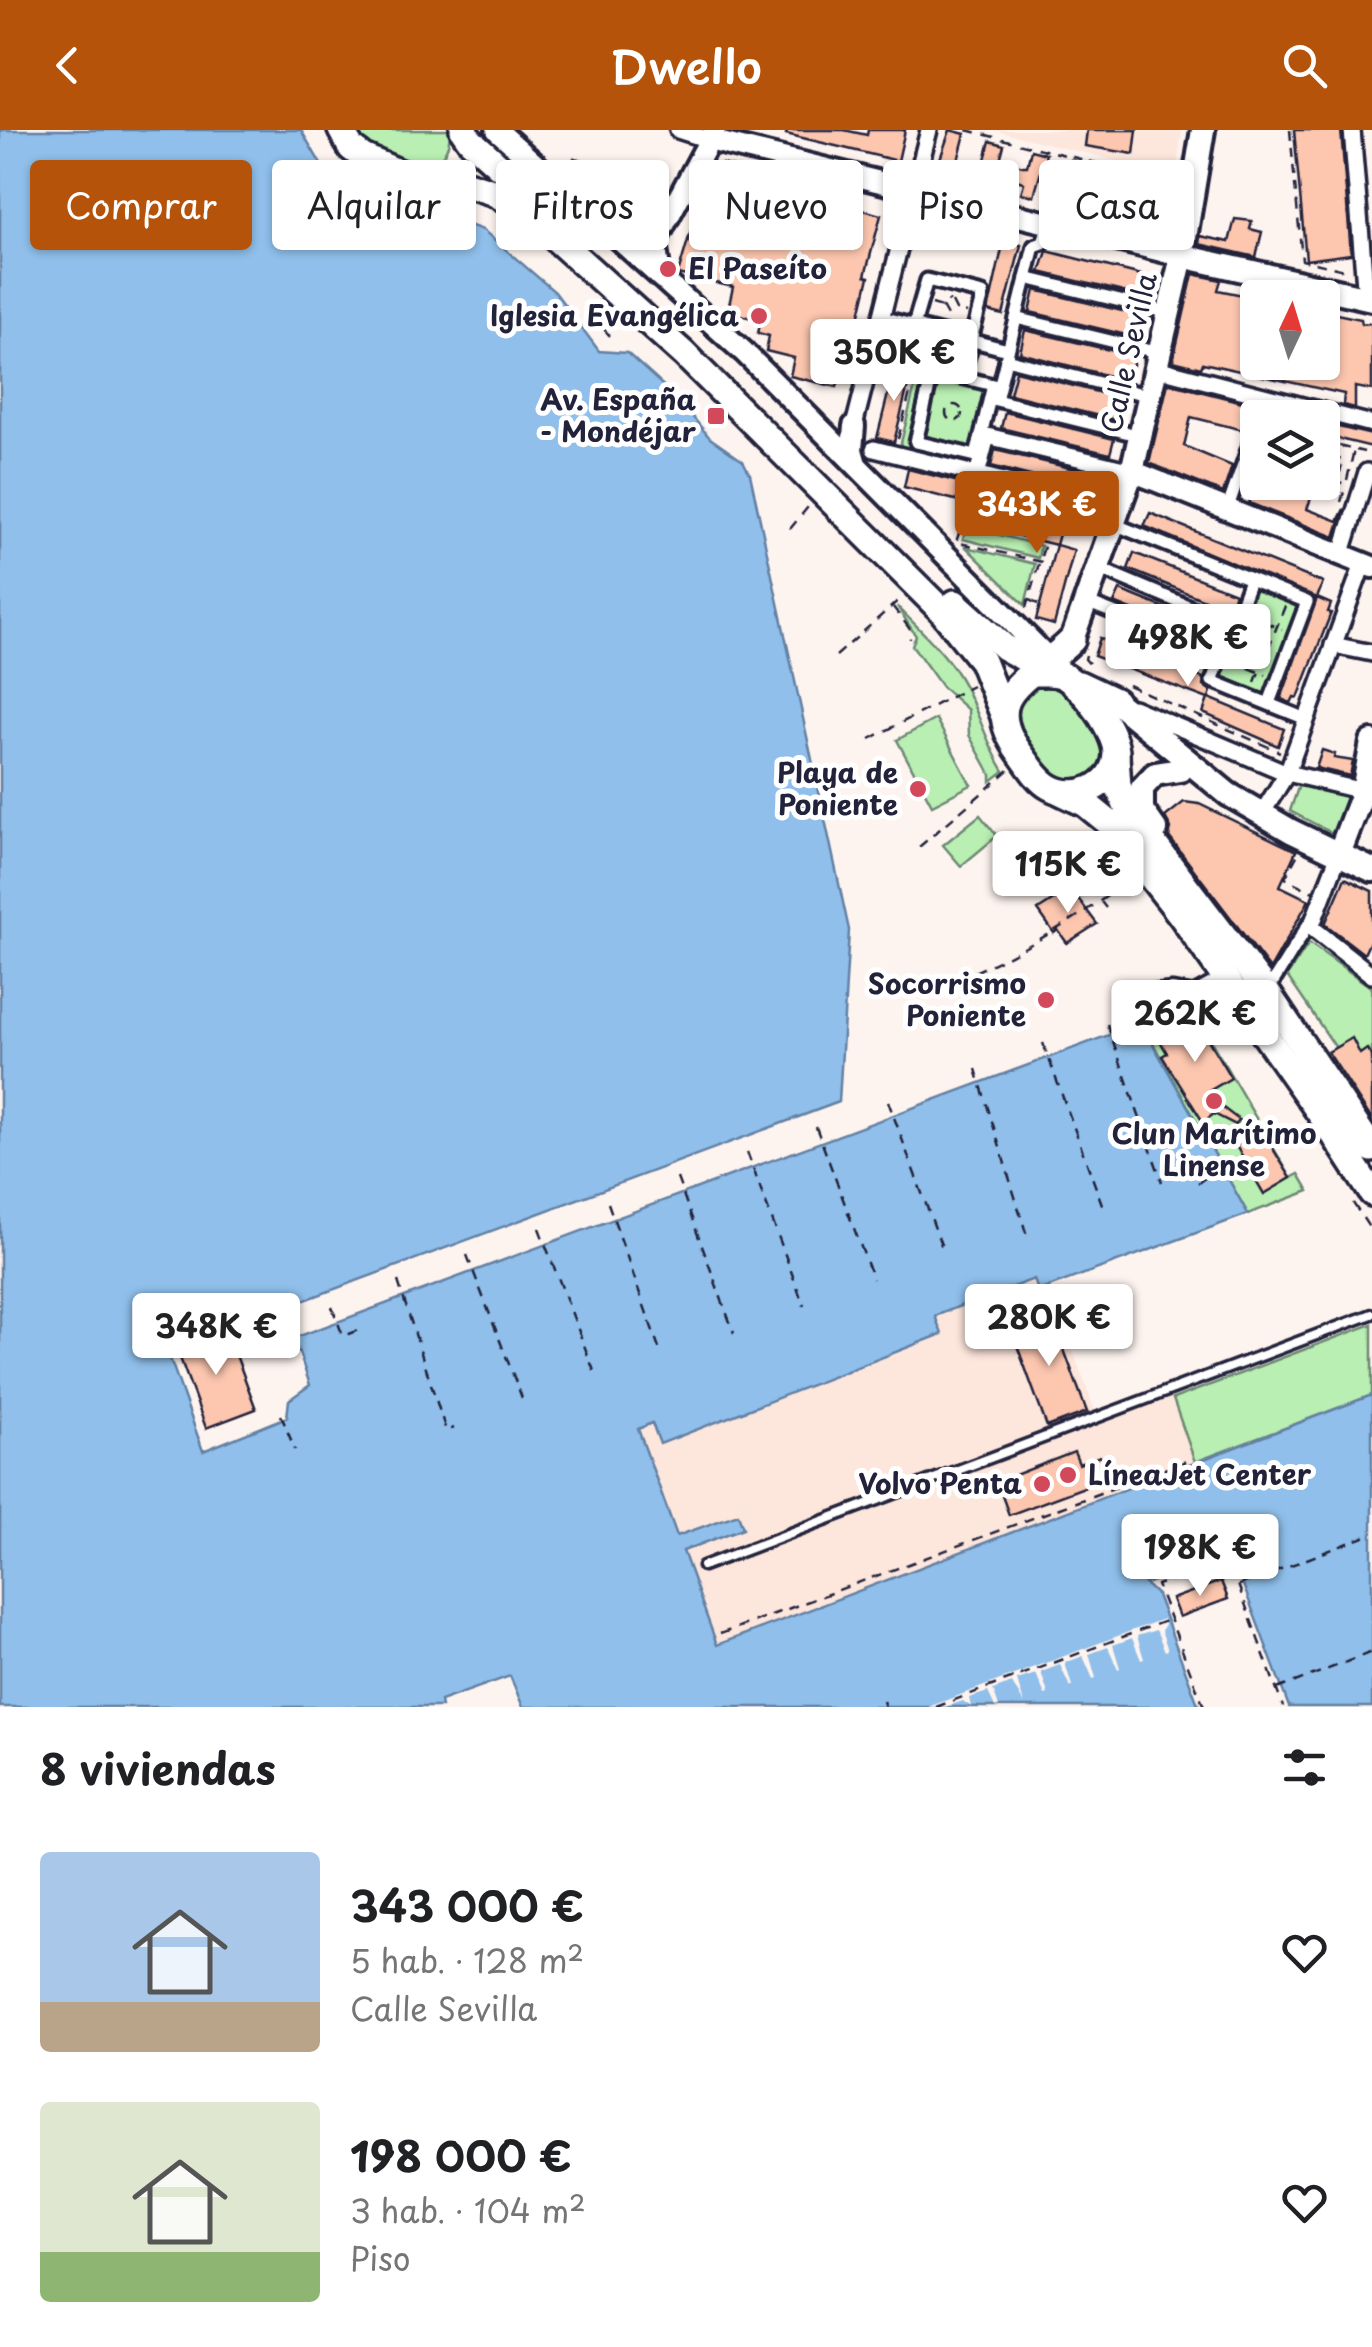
<!DOCTYPE html>
<html lang="es">
<head>
<meta charset="utf-8">
<style>
	body { margin:0; font-family:"Playpen Sans",sans-serif; background:#f2f2f2; color:#202124; height:100vh; display:flex; flex-direction:column; font-size:38px; white-space:nowrap }
	* { box-sizing:border-box; margin:0 }
	p { font-size:32px; color:#757577 }
	.icon { flex:none; width:55px; height:55px; fill:none; stroke:currentColor; stroke-width:2; stroke-linecap:round; stroke-linejoin:round }
	.map { position:relative; height:1577px; overflow:hidden }
	.panel { display:flex; flex-direction:column; background:#fff; flex:1 }
	.panel>* { flex:none }
	.banner { position:absolute; left:30px; top:30px; width:1312px; height:90px; display:flex; gap:20px }
	.needle { width:65px; rotate:4deg }
	.fabs { position:absolute; left:1240px; top:150px; display:grid; gap:20px }
	.fabs a { display:grid; place-items:center; width:100px; height:100px; border-radius:10px; background:#fff; box-shadow:0 2px 8px #0004; font-size:50px }
	.price { position:absolute; translate:-50% -85px; padding:0 22px; border-radius:10px; background:#fff; color:#222; font-size:32px; line-height:65px; filter:drop-shadow(0 2px 5px #0008) }
	.price::after { content:''; position:absolute; left:50%; top:60px; width:30px; height:22px; margin-left:-15px; background:inherit; clip-path:polygon(0 0,100% 0,50% 100%) }
	.price.active { background:#b45309; color:#fff }
	ul { padding:0; list-style:none }
	li { display:flex; align-items:center; gap:30px; height:250px; padding:0 40px }
	li span { display:grid; place-items:center; flex:none; width:280px; height:200px; border-radius:10px; color:#555 }
	li>.icon { margin-inline-start:auto }
	span .icon { width:120px; height:120px; fill:#fffc; stroke-width:1 }
	li b { font-size:42px }
	h2 { display:flex; justify-content:space-between; align-items:center; height:120px; padding:0 40px; font-size:42px }
	.pill { padding:0 35px; border-radius:10px; background:#fff; box-shadow:0 2px 8px #0004; font-size:35px; line-height:90px }
	.pill.active { background:#b45309; color:#fff }
	header { display:flex; justify-content:space-between; align-items:center; height:130px; padding:0 40px; background:#b45309; color:#fff; font-size:45px; font-weight:600 }
	.map>svg:first-child { display:block }
	.built { fill:#fde6dc }
	.green { fill:#b9efb2; stroke:#6e8876; stroke-width:2.5 }
	.water { fill:#8fbfea; stroke:#6380a4; stroke-width:2.5 }
	.pier { fill:#fef4ef }
	.building { fill:#fcc6af; stroke:#22223b; stroke-width:2.5 }
	.lines { fill:none; stroke-linecap:round; stroke-linejoin:round }
	.service-casing { stroke:#22223b; stroke-width:15 }
	.pedestrian-casing { stroke:#22223b; stroke-width:19 }
	.minor-casing { stroke:#22223b; stroke-width:22 }
	.tertiary-casing { stroke:#22223b; stroke-width:28 }
	.secondary-casing { stroke:#22223b; stroke-width:30 }
	.trunk-casing { stroke:#22223b; stroke-width:32 }
	.path { stroke:#22223b; stroke-width:2.5; stroke-dasharray:10 8; stroke-linecap:butt }
	.service { stroke:#fff; stroke-width:8 }
	.pedestrian { stroke:#fff; stroke-width:11 }
	.minor { stroke:#fff; stroke-width:15 }
	.tertiary { stroke:#fff; stroke-width:20 }
	.secondary { stroke:#fff; stroke-width:22 }
	.trunk { stroke:#fff; stroke-width:25 }
	.poi-dot { fill:#d1495b; stroke:#fff; stroke-width:4 }
	.labels { text-anchor:middle; stroke-width:10; stroke-linejoin:round; paint-order:stroke }
	.poi-label { font-size:28px; font-weight:bold; fill:#22223b; stroke:#fff; text-anchor:end }
	.street-label { font-size:28px; fill:#22223b; stroke:#fff }
</style>
</head>
<body>
<header><svg class="icon" aria-label="back" viewBox="0 0 24 24"><path d="M15 5l-7 7 7 7"/></svg>Dwello<svg class="icon" aria-label="search" viewBox="0 0 24 24"><circle cx="10" cy="10" r="6"/><path d="M15 15l6 6"/></svg></header>
<div class="map">
<svg width="1372" height="1577" viewBox="0 0 1372 1577">
	<rect width="100%" height="100%" fill="#fef4ef"/>
	<filter id="ink" filterUnits="userSpaceOnUse"><feTurbulence type="fractalNoise" baseFrequency=".01" numOctaves="2"/><feDisplacementMap in="SourceGraphic" scale="20" xChannelSelector="R" yChannelSelector="G"/><feConvolveMatrix kernelMatrix="1 2 1 2 8 2 1 2 1" color-interpolation-filters="sRGB"/></filter>
	<g filter="url(#ink)">
		<!-- built -->
		<g class="built">
			<polygon points="993,0 1182,0 1176,46"/>
			<polygon points="1034,1149 1038,1161 1050,1158 1095,1281 1167,1254 1195,1332 716,1516 682,1421 743,1397 737,1384 677,1407 638,1299 652,1293 660,1313 941,1203 935,1187 983,1167 993,1193 1004,1188 995,1163"/>
		</g>
		<!-- green -->
		<g class="green">
			<path d="M351,0H450C450,21 441,33 421,39L364,15Z"/>
			<polygon points="920,236 1000,252 980,331 910,314 907,323 899,321"/>
			<polygon points="971,379 982,382 977,399 1041,416 1038,428 963,409"/>
			<polygon points="966,417 1035,434 1025,475"/>
			<polygon points="1250,450 1307,472 1269,573 1212,551"/>
			<path d="M897,476C919,499 944,521 960,548C978,578 985,611 1004,641L991,651V645L969,605L968,580L942,557L912,515L916,506Z"/>
			<path d="M1040,554C1048,555 1057,554 1063,558C1084,571 1119,621 1095,642C1066,667 1045,639 1029,615C1024,607 1015,597 1013,588C1011,575 1029,558 1040,554Z"/>
			<polygon points="936,589 971,655 932,675 897,610"/>
			<polygon points="1300,652 1355,664 1340,707 1290,681"/>
			<polygon points="980,685 997,706 961,736 943,715"/>
			<polygon points="1309,813 1372,858 1372,926 1367,920 1360,924 1351,908 1336,918 1287,846"/>
			<polygon points="1191,877 1291,1048 1299,1044 1309,1061 1248,1084 1139,888 1159,880"/>
			<polygon points="1372,1194 1372,1265 1195,1332 1173,1269"/>
		</g>
		<!-- water -->
		<polygon class="water" points="0,0 301,0 326,43 346,58 403,83 461,92 483,100 555,162 599,221 627,223 678,269 710,308 743,331 750,344 849,800 839,972 254,1189 245,1170 161,1203 203,1321 287,1287 289,1270 310,1255 294,1208 1141,893 1248,1084 1038,1161 1034,1149 996,1163 1004,1189 992,1194 983,1167 935,1186 942,1204 660,1314 652,1293 638,1299 677,1406 738,1384 743,1398 683,1421 717,1515 1372,1265 1372,1577 1289,1577 1236,1436 1235,1420 1145,1454 1157,1465 1199,1577 523,1577 510,1546 440,1571 441,1577 0,1577"/>
		<!-- pier -->
		<polygon class="pier" points="1163,1489 1165,1495 1161,1500 1168,1520 1165,1521 1156,1500 1137,1506 1144,1529 1141,1530 1132,1508 1113,1515 1120,1538 1118,1539 1108,1517 1089,1524 1096,1548 1093,1549 1083,1526 1065,1533 1072,1556 1070,1557 1060,1535 1041,1542 1048,1564 1045,1565 1036,1544 1017,1550 1024,1574 1012,1553 993,1560 999,1577 995,1577 988,1562 969,1568 971,1577 963,1571 945,1577 928,1577"/>
		<!-- building -->
		<g class="building">
			<polygon points="787,0 844,0 867,5 868,0 905,0 898,31 786,4"/>
			<polygon points="950,0 965,4 954,46 939,42 942,33 939,32"/>
			<polygon points="1087,0 1137,0 1134,24 1085,16"/>
			<polygon points="1294,0 1341,0 1351,124 1306,130"/>
			<polygon points="990,11 1004,15 1000,30 1023,36 1027,36 1031,20 1046,24 1034,66 1021,63 1024,53 1020,51 996,46 994,56 979,52"/>
			<polygon points="574,28 654,48 650,66 569,46"/>
			<polygon points="1071,30 1086,34 1082,51 1108,58 1112,41 1127,45 1116,87 1102,83 1105,72 1082,66 1078,66 1075,76 1060,72"/>
			<polygon points="722,34 782,49 780,56 881,85 865,146 869,147 856,201 852,200 837,257 790,246 794,228 766,221 769,206 758,203 761,190 735,184 737,176 729,175 733,157 678,144 691,100 698,102 712,53 718,54"/>
			<polygon points="1153,51 1168,54 1163,72 1166,72 1157,96 1142,93"/>
			<polygon points="1235,89 1252,91 1250,99 1262,102 1256,127 1199,114 1200,106 1229,112"/>
			<polygon points="1004,110 1021,115 1003,185 988,181"/>
			<polygon points="1047,121 1153,148 1148,168 1040,142"/>
			<polygon points="1193,144 1221,150 1218,160 1258,168 1258,232 1298,232 1322,238 1322,181 1361,189 1362,194 1372,193 1372,260 1355,257 1355,278 1343,275 1344,264 1203,233 1201,238 1173,231"/>
			<polygon points="1035,160 1143,186 1139,208 1030,182"/>
			<polygon points="1025,200 1135,226 1129,251 1020,223"/>
			<polygon points="904,203 978,222 973,239 900,217"/>
			<polygon points="895,236 912,239 894,312 877,308"/>
			<polygon points="1016,241 1124,269 1119,291 1010,264"/>
			<polygon points="1168,253 1250,274 1243,300 1191,287 1184,316 1232,336 1223,363 1149,333"/>
			<polygon points="1005,282 1114,309 1110,324 1001,298"/>
			<polygon points="1330,295 1372,305 1372,317 1327,306"/>
			<polygon points="995,320 1103,346 1098,363 991,336"/>
			<polygon points="908,339 982,358 978,376 904,357"/>
			<polygon points="1257,352 1296,352 1314,360 1307,379 1338,391 1344,379 1335,407 1249,373"/>
			<polygon points="983,379 1061,397 1056,415 1074,420 1054,495 1036,490 1056,415 978,396"/>
			<polygon points="1150,383 1323,453 1317,468 1144,396"/>
			<polygon points="1134,423 1235,463 1229,480 1128,439"/>
			<polygon points="1120,460 1221,501 1216,514 1114,473"/>
			<polygon points="1317,468 1331,474 1328,482 1331,483 1298,568 1294,567 1291,573 1281,569"/>
			<polygon points="1100,508 1203,548 1204,556 1211,561 1209,568 1284,599 1278,616 1203,583 1208,569 1094,526"/>
			<polygon points="1322,620 1335,624 1334,628 1353,631 1350,646 1316,638"/>
			<polygon points="1184,672 1199,674 1296,721 1280,756 1309,770 1270,839 1169,707 1171,698 1165,687"/>
			<polygon points="1345,748 1372,761 1372,807 1364,824 1325,794"/>
			<polygon points="1071,759 1097,794 1067,813 1058,800 1054,803 1038,780"/>
			<polygon points="1191,881 1231,948 1209,961 1215,972 1239,990 1236,995 1214,984 1203,992 1162,926 1167,923 1155,902"/>
			<polygon points="1352,908 1360,924 1367,919 1372,926 1372,990 1328,922"/>
			<polygon points="1262,1001 1291,1048 1264,1064 1236,1016"/>
			<polygon points="1038,1180 1041,1190 1052,1187 1087,1282 1047,1297 1012,1202 1023,1198 1019,1187"/>
			<polygon points="226,1198 256,1279 206,1298 176,1217"/>
			<polygon points="1074,1322 1079,1334 1100,1326 1106,1342 1085,1349 1087,1356 1009,1385 997,1352"/>
			<polygon points="1221,1451 1228,1469 1179,1487 1172,1469"/>
		</g>
		<g class="lines">
			<!-- service casing -->
			<g class="service-casing">
				<g id="service">
					<path d="M1194,862L1172,858L1147,861L1153,871C1175,878 1198,857 1218,849"/>
					<polyline points="703,1436 1372,1184"/>
				</g>
			</g>
			<!-- pedestrian casing -->
			<g class="pedestrian-casing">
				<g id="pedestrian">
					<polyline points="1026,148 1169,183"/>
					<polyline points="881,187 1008,220"/>
					<polyline points="1016,188 1160,223"/>
					<polyline points="914,195 927,150 983,164 971,210"/>
					<polyline points="873,219 929,234 933,240"/>
					<polyline points="1006,229 1150,266"/>
					<polygon points="933,240 993,255 976,326 916,312"/>
					<polyline points="997,266 1034,116 1043,113 1049,92"/>
					<polyline points="996,270 1141,306"/>
					<polyline points="1227,380 1249,317 1261,266"/>
					<polyline points="1114,394 1307,472 1269,573"/>
					<polyline points="1098,438 1233,495"/>
					<polyline points="1250,450 1212,551 1306,589"/>
					<polyline points="1086,472 1221,526"/>
					<polyline points="1268,860 1310,792"/>
				</g>
			</g>
			<!-- minor casing -->
			<g class="minor-casing">
				<g id="minor">
					<polyline points="678,0 709,10"/>
					<polyline points="1352,0 1366,168"/>
					<polyline points="1156,238 1372,294"/>
					<polyline points="854,296 929,0"/>
					<polyline points="874,319 1119,380"/>
					<polyline points="977,345 987,306 1132,341"/>
					<polyline points="1341,426 1367,342"/>
					<polyline points="1333,515 1372,523"/>
					<polyline points="1133,578 1287,643 1363,661"/>
					<polyline points="1261,685 1287,643 1363,434"/>
					<polyline points="1339,724 1311,797 1372,845"/>
				</g>
			</g>
			<!-- tertiary casing -->
			<g class="tertiary-casing">
				<g id="tertiary">
					<polyline points="497,0 744,222 1060,540"/>
					<polyline points="709,10 1182,126"/>
					<polyline points="660,145 655,112 715,0"/>
					<polyline points="854,296 852,320 856,334"/>
					<polyline points="1132,341 1372,437"/>
				</g>
			</g>
			<!-- secondary casing -->
			<g class="secondary-casing">
				<g id="secondary">
					<polyline points="1182,126 1372,169"/>
					<polyline points="1072,510 1132,341 1182,126 1203,0"/>
					<polyline points="1115,571 1228,664 1291,701 1372,740"/>
					<polyline points="1156,700 1142,680 1142,658 1155,644 1180,640"/>
					<polyline points="1339,724 1363,661 1372,612"/>
				</g>
			</g>
			<!-- trunk casing -->
			<g class="trunk-casing">
				<g id="trunk">
					<polyline points="341,0 351,18 363,27 407,46 451,49 492,62 521,78 554,107 684,224 942,481 982,531 1003,584"/>
					<polyline points="463,0 470,10 552,84"/>
					<polyline points="955,473 1004,517 1051,543"/>
					<path d="M1038,543C1046,543 1054,542 1061,545C1082,553 1118,603 1116,626C1113,657 1076,672 1050,657C1037,650 1029,635 1020,623C975,561 1036,548 1072,510"/>
					<polyline points="1079,554 1115,571"/>
					<polyline points="1116,626 1118,656 1128,680 1266,861 1372,1019"/>
					<polyline points="1061,662 1086,674 1108,692 1181,785 1322,986 1372,1063"/>
				</g>
			</g>
			<!-- path -->
			<g class="path">
				<polyline points="967,0 1174,53"/>
				<polyline points="1290,0 1302,130 1349,141"/>
				<polyline points="952,172 956,180 967,183"/>
				<polyline points="597,173 588,181 610,206"/>
				<polyline points="932,174 942,177 950,170"/>
				<polyline points="942,177 947,186 946,192"/>
				<circle cx="954" cy="283" r="8"/>
				<polyline points="898,309 915,244"/>
				<polyline points="1322,311 1354,320 1346,354 1322,348"/>
				<polyline points="1356,320 1364,322"/>
				<polyline points="1331,327 1343,330 1340,342 1328,339 1333,317"/>
				<polyline points="984,364 980,380 968,377 956,412 1050,434"/>
				<polyline points="1341,372 1346,355"/>
				<polyline points="790,399 808,377"/>
				<polyline points="1029,470 1040,475"/>
				<polyline points="893,477 909,498 910,509"/>
				<polyline points="1026,478 1045,413"/>
				<polyline points="1248,486 1282,499"/>
				<polyline points="1086,525 1085,529 1093,538"/>
				<polyline points="836,526 901,468"/>
				<polyline points="1232,531 1266,545"/>
				<polyline points="1255,552 1285,476"/>
				<polyline points="1128,555 1280,622"/>
				<polyline points="870,609 972,556"/>
				<polyline points="919,717 1009,640"/>
				<polygon points="1300,720 1326,732 1313,762 1285,748"/>
				<polyline points="1090,758 1106,778"/>
				<path d="M958,849C1016,825 1068,795 1118,758"/>
				<polyline points="1107,894 1162,1052"/>
				<polyline points="1043,913 1103,1077"/>
				<polyline points="976,939 1027,1106"/>
				<polyline points="888,971 944,1123"/>
				<polyline points="816,997 873,1149"/>
				<polyline points="747,1022 804,1176"/>
				<polyline points="677,1048 734,1203"/>
				<polyline points="1198,1053 1228,1030"/>
				<polyline points="608,1073 659,1218"/>
				<polyline points="1353,1073 1372,1102"/>
				<polyline points="539,1098 594,1241"/>
				<polyline points="467,1125 522,1268"/>
				<polyline points="398,1151 446,1301 454,1298"/>
				<polyline points="332,1177 343,1206 364,1198"/>
				<polyline points="281,1285 295,1320"/>
				<polyline points="1239,1455 1372,1404"/>
				<polyline points="720,1504 1189,1330"/>
				<polyline points="1277,1559 1372,1522"/>
				<polyline points="883,1571 885,1577"/>
				<polyline points="936,1577 1168,1490"/>
				<polyline points="1204,1577 1157,1455 1229,1430 1283,1577"/>
			</g>
			<!-- service -->
			<use href="#service" class="service"/>
			<!-- pedestrian -->
			<use href="#pedestrian" class="pedestrian"/>
			<!-- minor -->
			<use href="#minor" class="minor"/>
			<!-- tertiary -->
			<use href="#tertiary" class="tertiary"/>
			<!-- secondary -->
			<use href="#secondary" class="secondary"/>
			<!-- trunk -->
			<use href="#trunk" class="trunk"/>
		</g>
	</g>
	<!-- markers -->
	<g class="poi-dot">
		<circle cx="668" cy="139" r="10"/>
		<circle cx="759" cy="186" r="10"/>
		<rect x="706" y="276" width="20" height="20" rx="5"/>
		<circle cx="918" cy="659" r="10"/>
		<circle cx="1046" cy="870" r="10"/>
		<circle cx="1214" cy="971" r="10"/>
		<circle cx="1068" cy="1345" r="10"/>
		<circle cx="1042" cy="1354" r="10"/>
	</g>
	<g class="labels">
		<!-- poi labels -->
		<g class="poi-label">
			<text x="688" y="149" text-anchor="start">El Paseíto</text>
			<text x="739" y="196">Iglesia Evangélica</text>
			<text x="696" y="280">Av. España<tspan x="696" dy="32">- Mondéjar</tspan></text>
			<text x="898" y="653">Playa de<tspan x="898" dy="32">Poniente</tspan></text>
			<text x="1026" y="864">Socorrismo<tspan x="1026" dy="32">Poniente</tspan></text>
			<text x="1214" y="1014" text-anchor="middle">Clun Marítimo<tspan x="1214" dy="32">Linense</tspan></text>
			<text x="1088" y="1355" text-anchor="start">LíneaJet Center</text>
			<text x="1022" y="1364">Volvo Penta</text>
		</g>
		<!-- street labels -->
		<g class="street-label">
			<text transform="translate(1129 223) rotate(-77)" y="10">Calle Sevilla</text>
		</g>
	</g>
</svg>
<div class="fabs">
<a><svg class="needle" viewBox="-14 -14 28 28"><path d="M0-13l5 13h-10z" fill="#e53935"/><path d="M0 13l5-13h-10z" fill="#757577"/></svg></a>
<a><svg class="icon" aria-label="layers" viewBox="0 0 24 24"><path d="M12 4l9 5-9 5-9-5zM3 14l9 5 9-5"/></svg></a>
</div>
<b class="price" style="left:894px;top:274px">350K €</b>
<b class="price active" style="left:1037px;top:426px">343K €</b>
<b class="price" style="left:1188px;top:559px">498K €</b>
<b class="price" style="left:1068px;top:786px">115K €</b>
<b class="price" style="left:1195px;top:935px">262K €</b>
<b class="price" style="left:1049px;top:1239px">280K €</b>
<b class="price" style="left:216px;top:1248px">348K €</b>
<b class="price" style="left:1200px;top:1469px">198K €</b>
<div class="banner">
<a class="pill active">Comprar</a>
<a class="pill">Alquilar</a>
<a class="pill">Filtros</a>
<a class="pill">Nuevo</a>
<a class="pill">Piso</a>
<a class="pill">Casa</a>
</div>
</div>
<section class="panel">
<h2>8 viviendas<svg class="icon" aria-label="filters" viewBox="0 0 24 24"><path d="M4 7h16M4 17h16"/><circle cx="9" cy="7" r="2"/><circle cx="15" cy="17" r="2"/></svg></h2>
<ul>
<li><span style="background:linear-gradient(#a9c7e8 75%,#b9a48a 0)"><svg class="icon" aria-label="home" viewBox="0 0 24 24"><path d="M3 11l9-7 9 7M6 9v11h12V9"/></svg></span><div><b>343 000 €</b><p>5 hab. · 128 m²</p><p>Calle Sevilla</p></div><svg class="icon" aria-label="heart" viewBox="0 0 24 24"><path d="M12 20l-8-8c-3-5 5-10 8-4 3-6 11-1 8 4z"/></svg></li>
<li><span style="background:linear-gradient(#dfe7d0 75%,#8fb573 0)"><svg class="icon" aria-label="home" viewBox="0 0 24 24"><path d="M3 11l9-7 9 7M6 9v11h12V9"/></svg></span><div><b>198 000 €</b><p>3 hab. · 104 m²</p><p>Piso</p></div><svg class="icon" aria-label="heart" viewBox="0 0 24 24"><path d="M12 20l-8-8c-3-5 5-10 8-4 3-6 11-1 8 4z"/></svg></li>
</ul>
</section>
</body>
</html>
